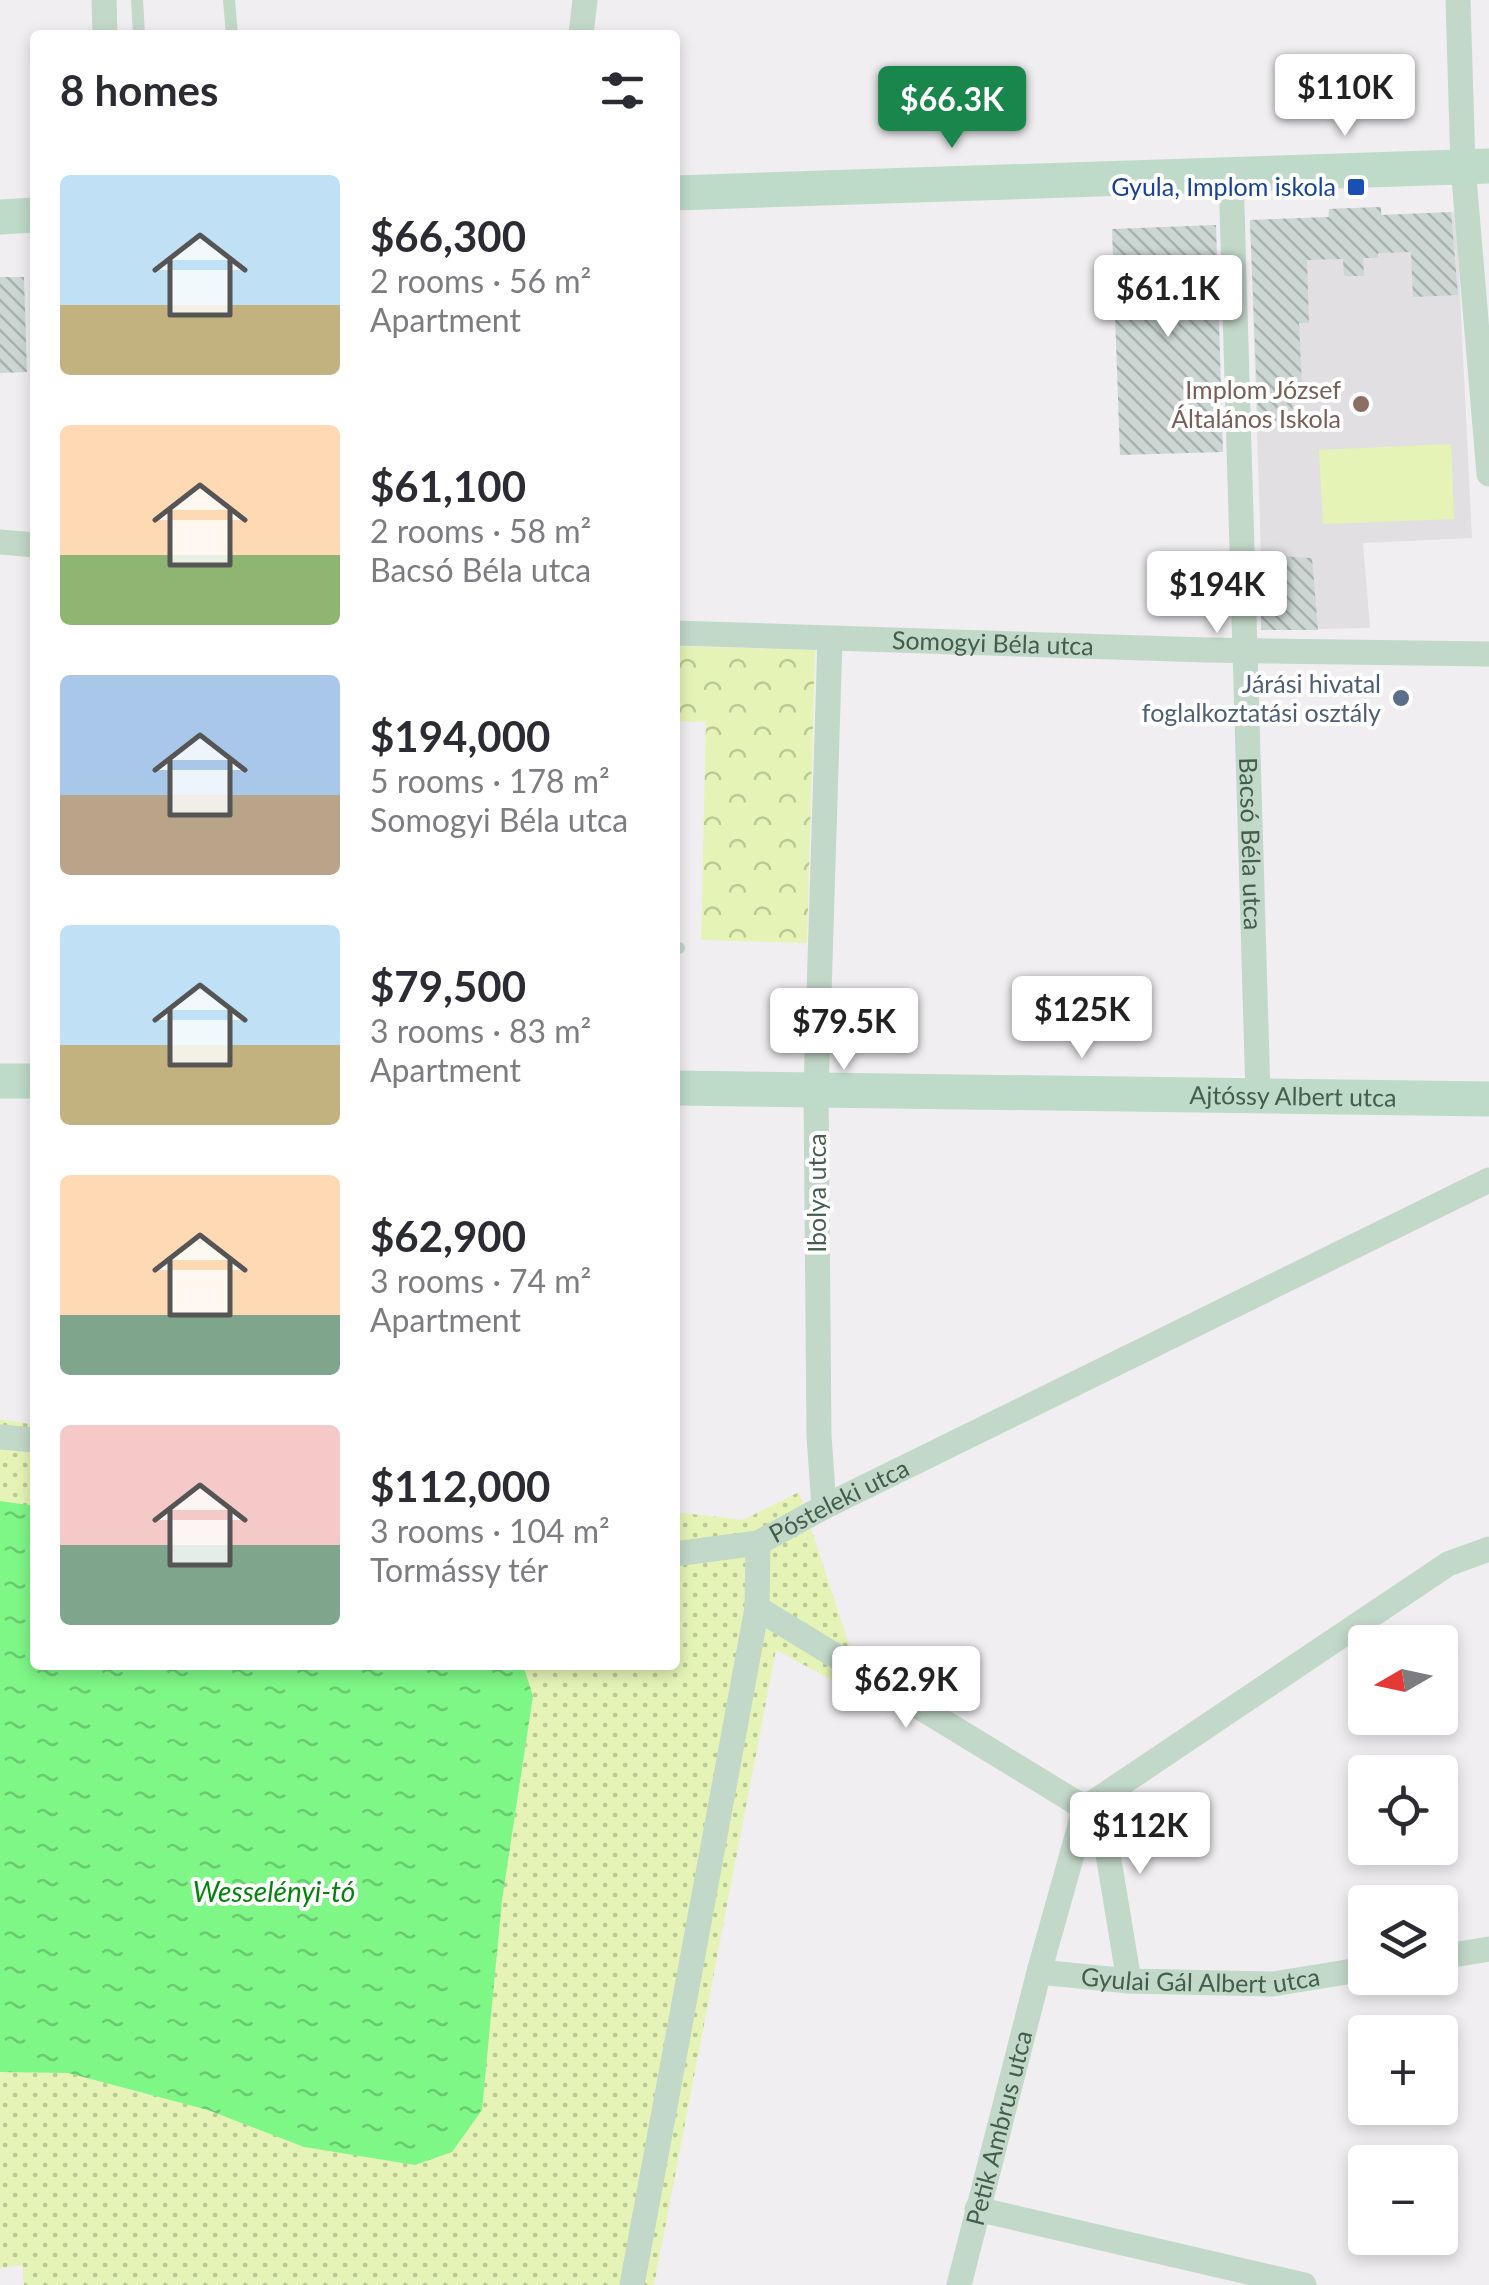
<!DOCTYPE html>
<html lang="en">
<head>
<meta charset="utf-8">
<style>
	body { margin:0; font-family:Lato,sans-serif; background:#f7f7f7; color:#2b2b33; height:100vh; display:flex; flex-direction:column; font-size:38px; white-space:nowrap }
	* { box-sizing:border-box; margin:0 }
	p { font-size:32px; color:#7c7c81 }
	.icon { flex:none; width:55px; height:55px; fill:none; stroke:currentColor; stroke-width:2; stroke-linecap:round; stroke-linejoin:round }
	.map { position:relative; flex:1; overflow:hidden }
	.panel { position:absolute; left:30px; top:30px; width:650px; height:1640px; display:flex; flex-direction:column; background:#fff; border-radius:10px; box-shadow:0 5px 15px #0003 }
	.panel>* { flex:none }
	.needle { width:65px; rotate:261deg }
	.controls { position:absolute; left:1348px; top:1625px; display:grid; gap:20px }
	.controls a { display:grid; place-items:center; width:110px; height:110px; border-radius:10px; background:#fff; box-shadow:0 5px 15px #0003; font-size:50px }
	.price { position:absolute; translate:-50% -85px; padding:0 22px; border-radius:10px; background:#fff; color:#222; font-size:32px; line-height:65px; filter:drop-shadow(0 2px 5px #0008) }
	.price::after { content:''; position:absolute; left:50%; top:60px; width:30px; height:22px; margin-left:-15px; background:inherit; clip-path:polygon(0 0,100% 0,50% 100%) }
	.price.current { background:#19864c; color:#fff }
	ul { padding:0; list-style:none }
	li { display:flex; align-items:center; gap:30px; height:250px; padding:0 30px }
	li span { display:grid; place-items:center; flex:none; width:280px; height:200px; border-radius:10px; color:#555 }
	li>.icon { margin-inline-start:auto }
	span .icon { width:120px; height:120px; fill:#fffc; stroke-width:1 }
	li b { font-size:42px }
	h2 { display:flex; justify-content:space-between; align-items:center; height:120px; padding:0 30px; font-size:42px }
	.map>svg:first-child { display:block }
	.education { fill:#e1dfe2 }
	.grass { fill:url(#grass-dots) }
	.park { fill:url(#park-crowns) }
	.pitch { fill:#e5f4b6 }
	.water { fill:url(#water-ripples) }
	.building { fill:url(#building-back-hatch) }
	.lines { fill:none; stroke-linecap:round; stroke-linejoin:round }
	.lane { stroke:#c2d8c9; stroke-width:12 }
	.street { stroke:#c2d8c9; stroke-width:25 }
	.secondary { stroke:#bedac8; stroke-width:35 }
	.transit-dot { fill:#1a4fb4; stroke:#fff; stroke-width:4 }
	.education-dot { fill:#8d6e63; stroke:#fff; stroke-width:4 }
	.service-dot { fill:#5c6f8a; stroke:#fff; stroke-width:4 }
	.labels { text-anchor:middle; stroke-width:8; stroke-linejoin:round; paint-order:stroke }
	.transit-label { font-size:25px; fill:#164399; stroke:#fff; text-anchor:end }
	.education-label { font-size:25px; fill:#785e54; stroke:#fff; text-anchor:end }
	.street-label { font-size:25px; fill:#445e4c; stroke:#fff }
	.service-label { font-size:25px; fill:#4e5e75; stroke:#fff; text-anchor:end }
	.water-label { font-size:28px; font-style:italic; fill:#05830e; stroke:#fff }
</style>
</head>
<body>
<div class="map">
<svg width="1489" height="2285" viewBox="0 0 1489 2285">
	<defs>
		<pattern id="grass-dots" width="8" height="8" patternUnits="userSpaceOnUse" patternTransform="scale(2.5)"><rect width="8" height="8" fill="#e5f4b6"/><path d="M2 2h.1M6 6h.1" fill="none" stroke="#bbc996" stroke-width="1.8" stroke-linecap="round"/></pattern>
		<pattern id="park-crowns" width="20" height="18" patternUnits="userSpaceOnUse" patternTransform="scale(2.5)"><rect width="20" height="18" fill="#e5f4b6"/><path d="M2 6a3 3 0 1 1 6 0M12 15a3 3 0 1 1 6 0" fill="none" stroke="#bbc996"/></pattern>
		<pattern id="water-ripples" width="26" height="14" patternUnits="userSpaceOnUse" patternTransform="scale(2.5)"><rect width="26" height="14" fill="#7ef786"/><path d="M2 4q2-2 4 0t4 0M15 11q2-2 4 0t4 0" fill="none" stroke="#69cb70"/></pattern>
		<pattern id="building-back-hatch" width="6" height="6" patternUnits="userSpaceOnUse" patternTransform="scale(2.5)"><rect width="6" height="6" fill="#ccd6d2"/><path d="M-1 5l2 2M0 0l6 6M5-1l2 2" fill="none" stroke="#a7b1ad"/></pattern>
	</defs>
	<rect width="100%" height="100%" fill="#f0eef1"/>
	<!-- education -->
	<polygon class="education" points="1381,207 1382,215 1456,212 1472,538 1363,543 1370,628 1261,630 1261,555 1250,220 1328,217 1329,209"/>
	<!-- grass -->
	<polygon class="grass" points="0,1419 35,1425 35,1665 675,1665 675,1512 743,1520 799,1492 867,1699 776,1650 654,2285 24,2285 22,2265 0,2268"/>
	<!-- park -->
	<polygon class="park" points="675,646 815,650 807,943 701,940 706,722 675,721"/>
	<!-- pitch -->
	<polygon class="pitch" points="1451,444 1454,519 1323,524 1319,450"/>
	<!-- water -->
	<polygon class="water" points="0,1501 35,1506 35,1665 523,1665 533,1696 502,1900 482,2110 452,2152 415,2165 304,2147 208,2110 68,2073 0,2072"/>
	<!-- building -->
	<g class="building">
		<polygon points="1381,207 1381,215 1451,212 1458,295 1413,297 1411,252 1378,253 1378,258 1363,258 1364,276 1344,276 1343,259 1307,260 1309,323 1299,323 1302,386 1292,386 1293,420 1258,421 1250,220 1329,217 1329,209"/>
		<polygon points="1216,225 1223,452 1120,455 1112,229"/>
		<polygon points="0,277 24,277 27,372 0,373"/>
		<polygon points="1261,555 1312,558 1318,630 1261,630"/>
	</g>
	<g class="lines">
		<!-- lane -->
		<g class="lane">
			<polyline points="137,0 139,35"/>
			<polyline points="229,0 232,35"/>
			<polyline points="675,948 679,948"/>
		</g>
		<!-- street -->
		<g class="street">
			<polyline points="104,0 105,35"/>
			<polyline points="1458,0 1463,166 1489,474"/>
			<polyline points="581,35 585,0"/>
			<path id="s1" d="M1231,174L1258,1095"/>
			<polyline points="0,542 35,545"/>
			<path id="s2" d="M675,633L1207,650L1489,654"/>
			<polyline points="0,1437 35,1440"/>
			<polyline points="824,1507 819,1436 816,1090 830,639"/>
			<path id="s3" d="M675,1554L758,1543L824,1507L1489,1180"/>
			<polyline points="757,1608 1085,1808 1103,1824 1129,1981"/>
			<polyline points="1085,1808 1448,1564 1489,1549"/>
			<polyline points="1440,1957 1489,1949"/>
			<path id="s4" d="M1039,1972L1129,1981L1273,1984L1365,1969"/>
			<polyline points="977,2209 1304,2285"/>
			<polyline points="632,2285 757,1608 758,1543"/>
			<path id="s5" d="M959,2285L1039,1972L1085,1808"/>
		</g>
		<!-- secondary -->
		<g class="secondary">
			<polyline points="675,193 1489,166"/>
			<polyline points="0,217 35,215"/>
			<polyline points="0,1081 35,1081"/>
			<path id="s6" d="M675,1088L1489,1099"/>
		</g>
	</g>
	<!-- markers -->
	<rect class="transit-dot" x="1346" y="177" width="20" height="20" rx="5"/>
	<circle class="education-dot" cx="1361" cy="404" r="10"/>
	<circle class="service-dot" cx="1401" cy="698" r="10"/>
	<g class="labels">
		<!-- transit labels -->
		<g class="transit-label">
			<text x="1336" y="196">Gyula, Implom iskola</text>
		</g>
		<!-- education labels -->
		<g class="education-label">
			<text x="1341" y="399">Implom József<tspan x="1341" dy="29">Általános Iskola</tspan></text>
		</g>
		<!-- street labels -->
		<g class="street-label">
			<text dy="9" stroke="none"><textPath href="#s2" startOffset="318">Somogyi Béla utca</textPath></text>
			<text dy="9" stroke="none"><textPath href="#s1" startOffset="670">Bacsó Béla utca</textPath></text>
			<text dy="9" stroke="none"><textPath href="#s6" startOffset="618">Ajtóssy Albert utca</textPath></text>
			<text transform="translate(817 1193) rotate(-90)" y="9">Ibolya utca</text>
			<text dy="9" stroke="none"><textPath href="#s3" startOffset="175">Pósteleki utca</textPath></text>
			<text dy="9" stroke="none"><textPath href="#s4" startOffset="162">Gyulai Gál Albert utca</textPath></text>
			<text dy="9" stroke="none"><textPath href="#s5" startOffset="162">Petik Ambrus utca</textPath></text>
		</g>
		<!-- service labels -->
		<g class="service-label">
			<text x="1381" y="693">Járási hivatal<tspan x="1381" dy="29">foglalkoztatási osztály</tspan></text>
		</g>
		<!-- water labels -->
		<g class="water-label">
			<text x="274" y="1902">Wesselényi-tó</text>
		</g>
	</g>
</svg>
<div class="controls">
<a><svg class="needle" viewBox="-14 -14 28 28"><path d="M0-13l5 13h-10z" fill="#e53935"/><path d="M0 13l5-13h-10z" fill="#7c7c81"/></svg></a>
<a><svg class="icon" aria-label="locate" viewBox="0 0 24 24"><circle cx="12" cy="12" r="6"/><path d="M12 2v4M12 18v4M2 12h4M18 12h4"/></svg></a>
<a><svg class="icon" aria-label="layers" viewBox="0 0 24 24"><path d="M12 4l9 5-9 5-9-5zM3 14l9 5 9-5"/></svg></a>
<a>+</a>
<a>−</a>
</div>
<b class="price" style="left:1345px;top:139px">$110K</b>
<b class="price current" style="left:952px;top:151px">$66.3K</b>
<b class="price" style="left:1168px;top:340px">$61.1K</b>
<b class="price" style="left:1217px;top:636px">$194K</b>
<b class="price" style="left:1082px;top:1061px">$125K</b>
<b class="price" style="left:844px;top:1073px">$79.5K</b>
<b class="price" style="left:906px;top:1731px">$62.9K</b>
<b class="price" style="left:1140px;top:1877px">$112K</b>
<section class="panel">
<h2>8 homes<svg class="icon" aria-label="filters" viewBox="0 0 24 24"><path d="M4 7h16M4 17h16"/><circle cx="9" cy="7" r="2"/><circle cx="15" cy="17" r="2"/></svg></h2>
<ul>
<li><span style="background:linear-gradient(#bfe0f5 65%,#c2b280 0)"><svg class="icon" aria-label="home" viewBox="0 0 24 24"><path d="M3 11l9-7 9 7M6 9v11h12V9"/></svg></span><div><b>$66,300</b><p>2 rooms · 56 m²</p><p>Apartment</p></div></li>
<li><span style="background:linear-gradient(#ffd9b3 65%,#8fb573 0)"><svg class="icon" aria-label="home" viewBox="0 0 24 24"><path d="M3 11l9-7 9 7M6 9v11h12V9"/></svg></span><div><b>$61,100</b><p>2 rooms · 58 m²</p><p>Bacsó Béla utca</p></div></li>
<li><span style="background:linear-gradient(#a9c7e8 60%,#b9a48a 0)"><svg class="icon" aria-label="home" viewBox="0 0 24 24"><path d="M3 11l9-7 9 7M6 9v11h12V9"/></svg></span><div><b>$194,000</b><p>5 rooms · 178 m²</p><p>Somogyi Béla utca</p></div></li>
<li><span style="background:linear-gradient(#bfe0f5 60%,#c2b280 0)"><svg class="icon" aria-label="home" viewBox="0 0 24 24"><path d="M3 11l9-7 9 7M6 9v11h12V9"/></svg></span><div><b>$79,500</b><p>3 rooms · 83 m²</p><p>Apartment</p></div></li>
<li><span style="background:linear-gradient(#ffd9b3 70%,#7fa58c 0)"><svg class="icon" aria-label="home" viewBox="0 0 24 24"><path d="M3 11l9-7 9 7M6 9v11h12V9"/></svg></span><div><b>$62,900</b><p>3 rooms · 74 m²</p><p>Apartment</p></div></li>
<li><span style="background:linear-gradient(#f6c9c9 60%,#7fa58c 0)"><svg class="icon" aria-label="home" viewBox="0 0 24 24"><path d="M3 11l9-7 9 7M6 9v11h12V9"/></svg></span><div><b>$112,000</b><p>3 rooms · 104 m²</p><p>Tormássy tér</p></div></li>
</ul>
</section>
</div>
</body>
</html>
